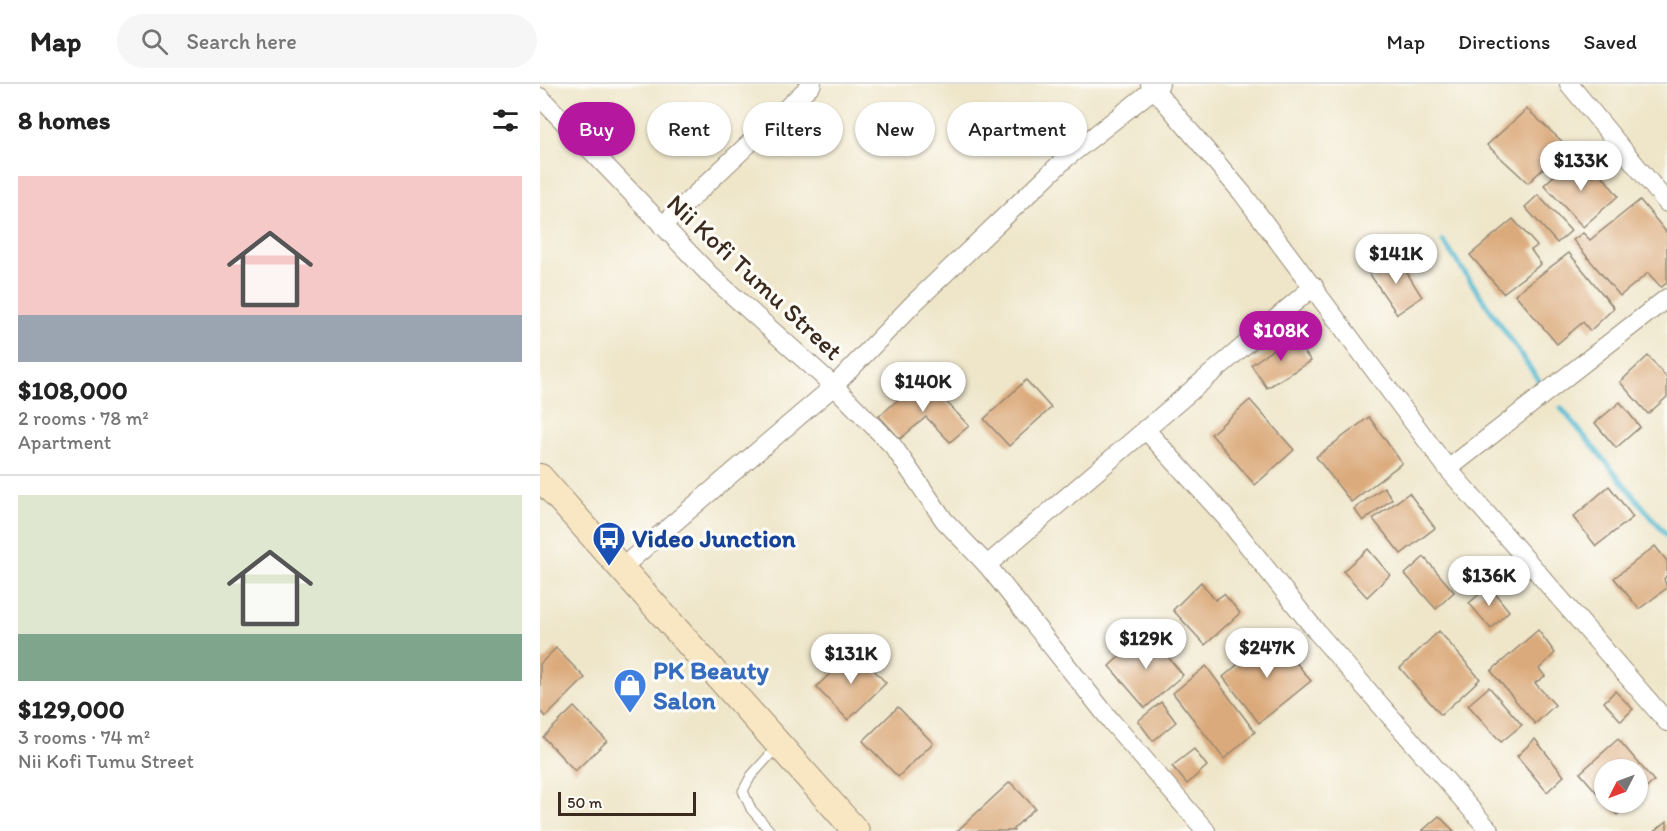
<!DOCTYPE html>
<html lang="en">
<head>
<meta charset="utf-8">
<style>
	body { margin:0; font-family:Itim,sans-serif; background:#f6f6f6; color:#222; height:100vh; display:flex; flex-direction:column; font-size:22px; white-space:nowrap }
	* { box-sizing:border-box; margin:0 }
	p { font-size:20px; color:#767676 }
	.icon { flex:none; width:33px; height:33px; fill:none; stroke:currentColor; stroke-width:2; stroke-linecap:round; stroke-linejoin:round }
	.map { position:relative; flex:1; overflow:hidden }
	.side { display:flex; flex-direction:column; background:#fff; width:540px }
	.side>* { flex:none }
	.top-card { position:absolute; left:18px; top:18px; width:570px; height:54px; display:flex; gap:12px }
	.needle { width:39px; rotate:228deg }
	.buttons { position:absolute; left:1054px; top:675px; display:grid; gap:12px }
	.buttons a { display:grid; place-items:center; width:54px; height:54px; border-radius:50%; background:#fff; box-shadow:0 2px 4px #0004; font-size:30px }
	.scale { position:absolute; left:18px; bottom:15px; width:138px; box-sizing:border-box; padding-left:6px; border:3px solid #3b2a1e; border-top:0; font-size:16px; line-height:21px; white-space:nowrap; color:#3b2a1e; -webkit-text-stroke:4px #fdfcf7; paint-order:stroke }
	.price { position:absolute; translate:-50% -51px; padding:0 14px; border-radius:21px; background:#fff; color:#222; font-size:20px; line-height:39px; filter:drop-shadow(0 2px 3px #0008) }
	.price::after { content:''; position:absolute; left:50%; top:36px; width:18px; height:14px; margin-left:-9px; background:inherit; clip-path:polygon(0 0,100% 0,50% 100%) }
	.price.current { background:#b5179e; color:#fff }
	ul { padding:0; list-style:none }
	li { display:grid; align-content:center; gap:12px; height:318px; padding:0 18px }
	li+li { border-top:2px solid #e0e0e0 }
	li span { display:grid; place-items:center; height:186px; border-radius:0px; color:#555 }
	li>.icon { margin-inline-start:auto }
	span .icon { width:108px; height:108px; fill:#fffc; stroke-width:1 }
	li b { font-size:26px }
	h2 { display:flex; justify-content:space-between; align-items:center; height:72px; padding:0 18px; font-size:26px }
	.pill { padding:0 21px; border-radius:27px; background:#fff; box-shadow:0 2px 4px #0004; font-size:21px; line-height:54px }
	.pill.current { background:#b5179e; color:#fff }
	header { display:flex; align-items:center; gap:36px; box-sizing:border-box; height:84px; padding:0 30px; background:#fff; border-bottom:2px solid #e0e0e0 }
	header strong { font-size:28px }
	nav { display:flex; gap:33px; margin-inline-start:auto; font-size:21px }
	.search { width:420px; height:54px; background:#f6f6f6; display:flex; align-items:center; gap:15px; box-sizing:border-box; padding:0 21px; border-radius:33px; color:#767676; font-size:22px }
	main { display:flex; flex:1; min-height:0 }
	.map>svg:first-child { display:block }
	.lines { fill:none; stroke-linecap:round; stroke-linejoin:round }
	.stream { stroke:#54bad2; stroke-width:5 }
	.building { fill:#dbaa7b }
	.service-casing { stroke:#958874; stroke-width:11 }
	.minor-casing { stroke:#958874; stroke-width:20 }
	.secondary-casing { stroke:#958874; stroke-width:28 }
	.service { stroke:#fff; stroke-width:9 }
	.minor { stroke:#fff; stroke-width:18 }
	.secondary { stroke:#f9e7c3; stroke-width:26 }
	.labels { text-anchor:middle; stroke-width:6; stroke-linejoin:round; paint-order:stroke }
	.street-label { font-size:26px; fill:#3b2a1e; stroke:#fdfcf7 }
	.transit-label { font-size:26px; font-weight:bold; fill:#164399; stroke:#fdfcf7; text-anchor:start }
	.shop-label { font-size:26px; font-weight:bold; fill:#366cbe; stroke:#fdfcf7; text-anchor:start }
</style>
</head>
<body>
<header>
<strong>Map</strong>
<div class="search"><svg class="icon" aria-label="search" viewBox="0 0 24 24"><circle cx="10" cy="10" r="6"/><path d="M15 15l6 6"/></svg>Search here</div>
<nav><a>Map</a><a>Directions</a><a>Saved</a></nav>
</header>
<main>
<section class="side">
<h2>8 homes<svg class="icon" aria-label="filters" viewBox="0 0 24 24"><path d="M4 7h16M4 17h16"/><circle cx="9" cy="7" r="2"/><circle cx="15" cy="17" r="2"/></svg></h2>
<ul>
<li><span style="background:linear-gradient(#f6c9c9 75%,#9aa5b1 0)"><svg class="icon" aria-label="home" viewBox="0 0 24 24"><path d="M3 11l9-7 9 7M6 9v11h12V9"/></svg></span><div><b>$108,000</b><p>2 rooms · 78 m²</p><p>Apartment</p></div></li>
<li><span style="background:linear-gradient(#dfe7d0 75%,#7fa58c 0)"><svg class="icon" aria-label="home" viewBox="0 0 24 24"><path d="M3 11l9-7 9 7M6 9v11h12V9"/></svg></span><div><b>$129,000</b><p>3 rooms · 74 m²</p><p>Nii Kofi Tumu Street</p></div></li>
</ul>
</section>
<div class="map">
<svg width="1127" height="747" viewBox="0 0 1127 747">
	<rect width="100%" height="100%" fill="#fdfcf7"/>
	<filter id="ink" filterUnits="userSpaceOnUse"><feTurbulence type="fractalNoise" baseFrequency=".0167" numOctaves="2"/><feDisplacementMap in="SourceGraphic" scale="12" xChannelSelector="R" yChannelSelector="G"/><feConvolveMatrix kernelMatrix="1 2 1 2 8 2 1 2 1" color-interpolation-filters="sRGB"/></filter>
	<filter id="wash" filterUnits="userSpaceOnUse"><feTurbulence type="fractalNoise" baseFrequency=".008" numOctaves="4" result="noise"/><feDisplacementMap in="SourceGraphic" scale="24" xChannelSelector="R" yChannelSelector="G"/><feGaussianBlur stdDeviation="1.35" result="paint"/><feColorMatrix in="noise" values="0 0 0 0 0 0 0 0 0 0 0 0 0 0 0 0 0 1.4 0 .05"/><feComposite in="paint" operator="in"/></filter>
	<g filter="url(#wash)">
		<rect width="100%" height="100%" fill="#efe6ca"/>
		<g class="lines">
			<!-- stream -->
			<g class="stream">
				<polyline points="903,157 999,297"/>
				<polyline points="1021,324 1127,452"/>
			</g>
		</g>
		<g id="blocks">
			<!-- building -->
			<g class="building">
				<polygon points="987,25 1027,62 988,99 947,61"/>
				<polygon points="1034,73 1053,93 1059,87 1078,112 1043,143 1004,101"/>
				<polygon points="998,111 1031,147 1017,159 985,123"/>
				<polygon points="1100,116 1127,149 1127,199 1121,203 1108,189 1080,212 1033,156 1043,149 1050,156"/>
				<polygon points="973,135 997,162 991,166 1001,180 963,209 930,171"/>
				<polygon points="1029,169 1074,224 1050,247 1043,238 1017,260 975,210"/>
				<polygon points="856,171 882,213 857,230 829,189"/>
				<polygon points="752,252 771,277 727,304 711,281"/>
				<polygon points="1108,272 1127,294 1127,313 1108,330 1080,298"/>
				<polygon points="384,294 429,342 410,358 386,333 360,355 339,332"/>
				<polygon points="486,296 511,324 469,362 444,335"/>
				<polygon points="710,316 754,366 715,401 671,350"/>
				<polygon points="1080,318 1100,343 1076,364 1055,339"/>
				<polygon points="829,333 862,379 811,418 776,373"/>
				<polygon points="1069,402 1093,433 1056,462 1033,433"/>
				<polygon points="844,403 852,415 823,437 814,425"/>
				<polygon points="869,409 895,444 861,470 833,435"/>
				<polygon points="1115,462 1127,477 1127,491 1124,495 1127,504 1099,525 1074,494"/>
				<polygon points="828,465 850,491 827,513 803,487"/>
				<polygon points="884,473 914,508 896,525 865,490"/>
				<polygon points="661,498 675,516 684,510 700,529 665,561 633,526"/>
				<polygon points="949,502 969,527 951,545 929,519"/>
				<polygon points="998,546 1015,569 999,585 1005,592 995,599 1015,621 995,640 951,587"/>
				<polygon points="899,547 940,595 901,631 860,584"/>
				<polygon points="607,548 643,591 605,624 569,582"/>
				<polygon points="733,550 771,597 719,639 683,593"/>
				<polygon points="16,564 45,594 6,633 0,627 0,580"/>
				<polygon points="315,566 346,599 308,636 276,603"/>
				<polygon points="666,582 715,648 684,675 633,609"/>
				<polygon points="949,603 982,641 961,658 928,621"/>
				<polygon points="1075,607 1093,625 1081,637 1064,618"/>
				<polygon points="621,618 636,638 613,657 598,637"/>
				<polygon points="34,623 67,657 35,687 3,653"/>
				<polygon points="358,623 393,659 358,693 323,657"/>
				<polygon points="995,655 1024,692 1007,708 977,672"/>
				<polygon points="1078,655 1114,697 1098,712 1098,686 1065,686 1065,718 1040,689"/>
				<polygon points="654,665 667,682 647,700 632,682"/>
				<polygon points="470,698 495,724 473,745 474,747 417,747"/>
				<polygon points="1066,718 1091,718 1077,731"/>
				<polygon points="899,732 914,747 882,747"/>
				<polygon points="1127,737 1127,747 1115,747"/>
			</g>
		</g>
	</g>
	<g filter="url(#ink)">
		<use href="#blocks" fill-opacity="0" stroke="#958874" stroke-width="1.5"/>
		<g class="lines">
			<!-- service casing -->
			<g class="service-casing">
				<polyline id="service" points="230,747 211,725 203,707 211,692 237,663"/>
			</g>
			<!-- minor casing -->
			<g class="minor-casing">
				<g id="minor">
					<polyline points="610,0 703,110 908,385 1127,638"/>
					<polyline points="1029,0 1127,119"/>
					<polyline points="0,13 171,192 294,302 353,362 404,436 447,481 571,637 666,747"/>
					<polyline points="122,142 272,0"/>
					<polyline points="605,345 686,434 776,547 950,747"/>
					<polyline points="908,385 1127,214"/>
					<polyline points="447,481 774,202"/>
					<polyline points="80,485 294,302 374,219 525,75 620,0"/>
				</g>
			</g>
			<!-- secondary casing -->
			<g class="secondary-casing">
				<polyline id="secondary" points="0,393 316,747"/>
			</g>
			<!-- service -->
			<use href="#service" class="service"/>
			<!-- minor -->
			<use href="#minor" class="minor"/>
			<!-- secondary -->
			<use href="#secondary" class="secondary"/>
		</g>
	</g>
	<!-- icons -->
	<defs>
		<g id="bus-pin" transform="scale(1.725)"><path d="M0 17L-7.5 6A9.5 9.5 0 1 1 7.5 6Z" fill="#1a4fb4" stroke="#fdfcf7"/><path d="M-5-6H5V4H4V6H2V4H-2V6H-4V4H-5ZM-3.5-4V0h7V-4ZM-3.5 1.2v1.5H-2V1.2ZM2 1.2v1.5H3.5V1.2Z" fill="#fff"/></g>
		<g id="shop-pin" transform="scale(1.725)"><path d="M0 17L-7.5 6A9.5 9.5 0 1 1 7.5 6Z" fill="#3f7fe0" stroke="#fdfcf7"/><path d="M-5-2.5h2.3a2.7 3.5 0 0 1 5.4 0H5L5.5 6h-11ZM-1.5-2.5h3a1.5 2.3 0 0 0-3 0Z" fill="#fff"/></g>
	</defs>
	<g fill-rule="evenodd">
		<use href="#bus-pin" x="69" y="454"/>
		<use href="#shop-pin" x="90" y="601"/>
	</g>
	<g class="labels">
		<!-- street labels -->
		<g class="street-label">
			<text transform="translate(215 193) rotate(43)" y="9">Nii Kofi Tumu Street</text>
		</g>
		<!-- transit labels -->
		<g class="transit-label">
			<text x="92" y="463">Video Junction</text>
		</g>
		<!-- shop labels -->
		<g class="shop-label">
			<text x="113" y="595">PK Beauty<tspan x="113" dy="30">Salon</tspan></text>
		</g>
	</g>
</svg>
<div class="buttons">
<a><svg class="needle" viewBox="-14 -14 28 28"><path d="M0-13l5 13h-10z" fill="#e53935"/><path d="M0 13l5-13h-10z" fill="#767676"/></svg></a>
</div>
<div class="scale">50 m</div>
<b class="price" style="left:1041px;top:108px">$133K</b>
<b class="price" style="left:856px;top:201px">$141K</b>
<b class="price current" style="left:741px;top:278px">$108K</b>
<b class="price" style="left:383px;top:329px">$140K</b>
<b class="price" style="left:949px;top:523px">$136K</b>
<b class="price" style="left:606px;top:586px">$129K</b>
<b class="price" style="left:727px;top:595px">$247K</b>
<b class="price" style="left:311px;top:601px">$131K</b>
<div class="top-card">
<a class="pill current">Buy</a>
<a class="pill">Rent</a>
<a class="pill">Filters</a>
<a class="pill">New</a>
<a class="pill">Apartment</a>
</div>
</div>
</main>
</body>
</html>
